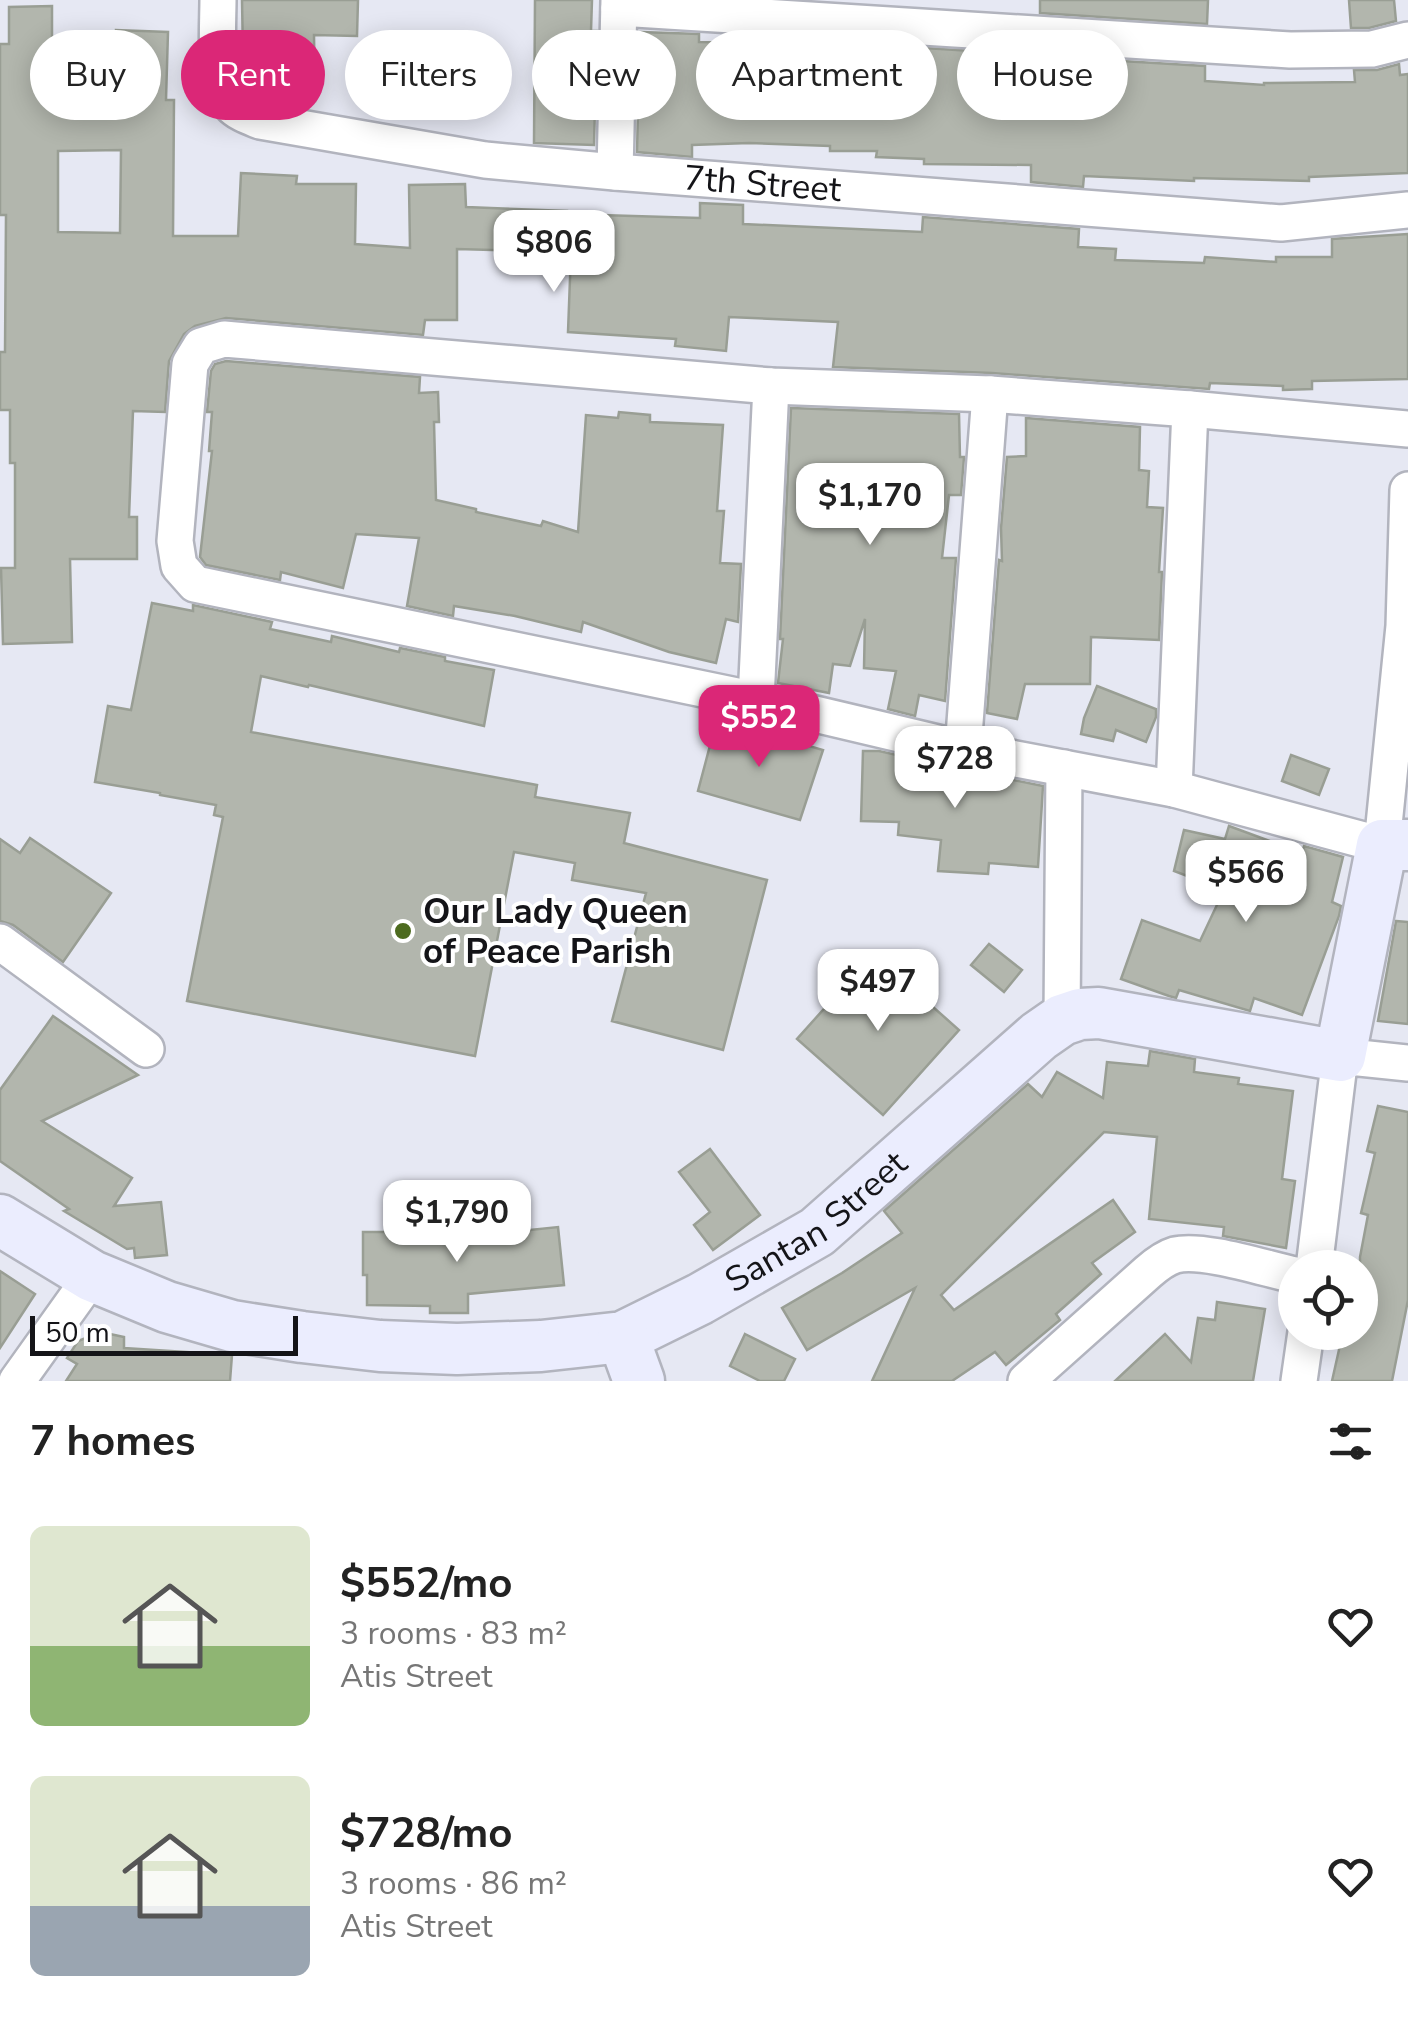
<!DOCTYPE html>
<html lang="en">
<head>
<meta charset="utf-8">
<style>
	body { margin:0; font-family:"Nunito Sans",sans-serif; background:#f6f6f6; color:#222; height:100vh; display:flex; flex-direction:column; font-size:38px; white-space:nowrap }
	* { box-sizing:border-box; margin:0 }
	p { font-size:32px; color:#767676 }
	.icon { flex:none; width:55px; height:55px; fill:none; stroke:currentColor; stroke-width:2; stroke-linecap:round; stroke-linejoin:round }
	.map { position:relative; height:1381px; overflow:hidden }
	.drawer { display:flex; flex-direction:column; background:#fff; flex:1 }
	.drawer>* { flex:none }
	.hud { position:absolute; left:30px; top:30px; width:1350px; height:90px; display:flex; gap:20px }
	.buttons { position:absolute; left:1278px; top:1250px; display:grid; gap:20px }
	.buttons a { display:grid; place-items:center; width:100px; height:100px; border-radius:50%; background:#fff; box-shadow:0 5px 25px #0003; font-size:50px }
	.scale { position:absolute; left:30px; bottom:25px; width:268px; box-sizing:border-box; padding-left:10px; border:5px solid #141418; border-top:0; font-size:28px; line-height:35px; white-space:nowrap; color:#141418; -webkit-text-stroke:8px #fff; paint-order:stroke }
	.price { position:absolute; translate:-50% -85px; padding:0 22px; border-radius:20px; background:#fff; color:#222; font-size:32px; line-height:65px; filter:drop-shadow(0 2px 5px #0008) }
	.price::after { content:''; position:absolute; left:50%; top:60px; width:30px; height:22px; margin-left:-15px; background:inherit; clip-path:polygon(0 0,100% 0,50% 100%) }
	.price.active { background:#db2777; color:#fff }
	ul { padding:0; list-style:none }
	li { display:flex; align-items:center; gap:30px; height:250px; padding:0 30px }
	li span { display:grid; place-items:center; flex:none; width:280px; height:200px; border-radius:15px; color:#555 }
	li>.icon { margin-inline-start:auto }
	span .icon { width:120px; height:120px; fill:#fffc; stroke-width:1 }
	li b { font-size:42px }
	h2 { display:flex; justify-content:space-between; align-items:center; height:120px; padding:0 30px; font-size:42px }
	.chip { padding:0 35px; border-radius:45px; background:#fff; box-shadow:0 5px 25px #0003; font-size:35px; line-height:90px }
	.chip.active { background:#db2777; color:#fff }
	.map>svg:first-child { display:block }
	.building { fill:#b2b6ad; stroke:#999e94; stroke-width:2.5; fill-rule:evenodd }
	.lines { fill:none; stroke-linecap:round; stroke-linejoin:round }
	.street-casing { stroke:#b2b4be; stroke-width:40 }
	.secondary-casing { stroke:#b2b4be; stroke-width:55 }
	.street { stroke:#fff; stroke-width:35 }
	.secondary { stroke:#ebedfe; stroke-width:50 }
	.poi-dot { fill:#4d6b1f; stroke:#fff; stroke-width:4 }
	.labels { text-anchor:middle; stroke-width:8; stroke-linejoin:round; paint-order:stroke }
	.street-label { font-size:35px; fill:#141418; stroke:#fff }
	.poi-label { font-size:35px; font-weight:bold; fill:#141418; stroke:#fff; text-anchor:start }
</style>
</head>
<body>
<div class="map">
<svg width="1408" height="1381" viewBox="0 0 1408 1381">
	<rect width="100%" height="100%" fill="#e6e8f3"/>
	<!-- building -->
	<g class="building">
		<polygon points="242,0 358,0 357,36 314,35 315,101 272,101 248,91 242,79 239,54 243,54"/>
		<polygon points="535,0 592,0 591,31 597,31 594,145 534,143"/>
		<polygon points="1040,0 1208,0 1207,24 1040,13"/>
		<polygon points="1349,0 1394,0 1396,21 1369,28 1351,28"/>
		<path d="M52,6V43H61L62,96L114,95L116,30L168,32L166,100H174L173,236H238L241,173L297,176L296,184H356L355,244L410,248L409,185L465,184L466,207L567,211V214L700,218V203L743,205V224L922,232L923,217L1079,229L1078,247L1116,249L1115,260L1204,263L1205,257L1276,262V257H1332V239L1408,234V379L1312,381V389L1283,390V386L1210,383L1209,389L992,373L833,367L838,322L729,317L726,351L675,346L676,339L568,332L571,252L457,249V320H425L423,335L226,318L195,326L184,334L169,361L165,412L133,411L129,517H137V559H70L72,642L3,644L1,568H15V463H10V410H0V352H5L6,215H0V44H9V7ZM121,150L120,233L58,232V151Z"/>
		<polygon points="640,32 699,34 699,42 749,43 749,48 805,47 805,52 862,51 862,57 923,59 924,48 973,51 973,63 1038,68 1038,56 1205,66 1205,81 1264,85 1264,83 1355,82 1354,70 1377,70 1399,64 1400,75 1408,74 1408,173 1309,177 1309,181 1194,178 1194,181 1084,176 1083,187 1031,182 1031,165 924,164 924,159 876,157 877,151 830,151 830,146 749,143 692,145 692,157 637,152"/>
		<polygon points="226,361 420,377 419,393 438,392 439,422 434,422 436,500 476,509 476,512 541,526 543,521 578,532 586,415 618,418 619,412 650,415 650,422 723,425 717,511 724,511 720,563 741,564 738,622 726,619 716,663 669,652 583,622 581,632 515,616 454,606 453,616 407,606 419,538 356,534 343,588 281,572 280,580 206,565 200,557 212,451 209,451 212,412 207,412 211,371 215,364"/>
		<polygon points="791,408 959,414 960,457 964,457 961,495 949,495 942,558 956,558 945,701 919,695 915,716 888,709 896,671 864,668 865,619 850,666 833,664 829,693 778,683 783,639 780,639"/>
		<polygon points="1026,418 1140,427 1139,470 1149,471 1147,507 1163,508 1159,572 1162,572 1159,640 1091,637 1090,684 1025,684 1017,719 987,713 999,560 1002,561 1001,528 1007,457 1026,456"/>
		<polygon points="152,603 193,611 193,605 272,622 270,629 331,642 332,636 399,652 400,648 445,657 445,661 494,670 484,726 309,685 308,687 261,676 251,732 537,785 535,797 630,813 624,843 767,880 723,1050 612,1021 646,893 572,880 575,863 514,852 475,1056 187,1001 223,817 214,815 216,805 160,795 160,793 95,782 108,706 131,710"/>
		<polygon points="1097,686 1156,709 1156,717 1146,742 1116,730 1113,741 1081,734 1084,718"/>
		<polygon points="717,719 823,750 800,820 698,791"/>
		<polygon points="863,751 879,751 906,757 905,763 949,767 1043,786 1038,867 989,863 988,874 938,871 941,840 898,835 899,822 861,821"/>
		<polygon points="1291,755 1329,769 1319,795 1282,781"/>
		<polygon points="1229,826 1302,853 1304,846 1343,857 1332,902 1341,906 1339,916 1302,1015 1254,998 1250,1011 1179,990 1176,998 1169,996 1121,979 1142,920 1200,941 1224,890 1174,871 1184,830 1225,839"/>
		<polygon points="30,838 111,893 63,962 13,925 0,921 0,839 20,853"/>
		<polygon points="1396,921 1408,922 1408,1024 1378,1021"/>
		<polygon points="989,944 1022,970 1004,992 971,965"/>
		<polygon points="873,954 959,1030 883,1115 797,1039"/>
		<polygon points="53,1016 138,1075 42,1121 132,1178 114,1206 161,1202 167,1255 135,1258 134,1248 127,1249 64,1211 69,1209 0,1161 0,1090"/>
		<polygon points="1150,1051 1195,1059 1194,1072 1239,1078 1238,1084 1293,1091 1282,1179 1295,1181 1286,1248 1223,1236 1224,1227 1149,1219 1157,1137 1104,1132 941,1295 954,1310 1113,1200 1135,1232 1092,1263 1101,1274 1056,1314 1060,1320 1006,1365 995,1352 952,1381 872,1381 915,1288 807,1350 782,1308 842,1273 902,1233 884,1211 1028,1084 1042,1097 1057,1072 1103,1098 1107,1062 1148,1066"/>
		<polygon points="1378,1106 1408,1112 1408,1300 1392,1381 1332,1381 1343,1332 1360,1332 1360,1257 1368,1215 1361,1213 1375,1153 1367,1151"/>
		<polygon points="710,1149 760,1215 713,1250 694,1225 710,1212 679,1172"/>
		<polygon points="558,1227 564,1285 468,1294 468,1313 430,1313 430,1306 367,1305 367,1275 363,1275 363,1232 430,1232 430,1228 491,1228 491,1234"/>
		<polygon points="0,1271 35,1294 0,1348"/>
		<polygon points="1217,1302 1265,1309 1253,1381 1115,1381 1165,1334 1191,1362 1198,1318 1215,1320"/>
		<polygon points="110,1334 124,1337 124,1348 232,1355 230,1381 66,1381 77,1364 67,1358 78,1341 91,1336"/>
		<polygon points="745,1334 795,1359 784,1381 760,1381 730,1366"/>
	</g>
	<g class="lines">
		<!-- street casing -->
		<g class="street-casing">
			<g id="street">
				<path id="s1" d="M218,0C218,26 213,87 231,105C238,113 250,117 260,121L485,160L615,172L1281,223L1408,210"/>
				<polyline points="619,8 1290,50 1372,49 1408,40"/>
				<polyline points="615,172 619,0"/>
				<polyline points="1408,429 1190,409 990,394 771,386 224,339 201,346 190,364 175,541 179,566 195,584 756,700 963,749 1174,789 1382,845 1404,626 1408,490"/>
				<polyline points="756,700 771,386"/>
				<polyline points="963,749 990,394"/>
				<polyline points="1174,789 1190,409"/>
				<polyline points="0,942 146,1049"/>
				<polyline points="1062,1020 1064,768"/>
				<polyline points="1314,1268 1340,1056 1408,1063"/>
				<polyline points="17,1381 92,1276"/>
				<path d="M1026,1381L1148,1272C1156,1265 1165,1258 1175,1255C1203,1248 1266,1269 1295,1275"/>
				<polyline points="1299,1381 1306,1332"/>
			</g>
		</g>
		<!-- secondary casing -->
		<g class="secondary-casing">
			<g id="secondary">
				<path id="s2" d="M0,1220L92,1276L167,1307L232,1326L302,1337L380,1346L457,1349L541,1346L623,1337L700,1299L817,1232L1039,1036L1062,1020L1080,1014L1099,1013L1340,1056L1382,845H1408"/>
				<polyline points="623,1337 639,1381"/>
			</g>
		</g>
		<!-- street -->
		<use href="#street" class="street"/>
		<!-- secondary -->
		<use href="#secondary" class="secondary"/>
	</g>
	<!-- markers -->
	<circle class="poi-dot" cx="403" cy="931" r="10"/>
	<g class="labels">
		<!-- street labels -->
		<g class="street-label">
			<text dy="12" stroke="none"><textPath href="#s1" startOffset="648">7th Street</textPath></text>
			<text dy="12" stroke="none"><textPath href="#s2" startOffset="875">Santan Street</textPath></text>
		</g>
		<!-- poi labels -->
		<g class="poi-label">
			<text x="423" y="923">Our Lady Queen<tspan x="423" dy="40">of Peace Parish</tspan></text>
		</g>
	</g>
</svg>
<div class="buttons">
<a><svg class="icon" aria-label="locate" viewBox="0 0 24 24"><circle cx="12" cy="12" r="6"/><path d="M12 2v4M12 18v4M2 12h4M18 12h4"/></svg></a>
</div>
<div class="scale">50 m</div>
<b class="price" style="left:554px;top:295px">$806</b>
<b class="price" style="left:870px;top:548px">$1,170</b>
<b class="price active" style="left:759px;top:770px">$552</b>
<b class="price" style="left:955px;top:811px">$728</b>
<b class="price" style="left:1246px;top:925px">$566</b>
<b class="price" style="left:878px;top:1034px">$497</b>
<b class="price" style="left:457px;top:1265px">$1,790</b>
<div class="hud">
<a class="chip">Buy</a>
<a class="chip active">Rent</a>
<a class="chip">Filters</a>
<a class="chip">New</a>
<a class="chip">Apartment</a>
<a class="chip">House</a>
</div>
</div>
<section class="drawer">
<h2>7 homes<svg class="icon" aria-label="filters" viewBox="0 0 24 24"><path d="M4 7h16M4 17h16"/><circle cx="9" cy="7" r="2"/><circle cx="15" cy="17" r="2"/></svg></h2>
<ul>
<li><span style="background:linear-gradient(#dfe7d0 60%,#8fb573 0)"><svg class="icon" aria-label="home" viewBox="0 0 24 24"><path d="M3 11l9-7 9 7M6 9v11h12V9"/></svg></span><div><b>$552/mo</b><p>3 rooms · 83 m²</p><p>Atis Street</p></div><svg class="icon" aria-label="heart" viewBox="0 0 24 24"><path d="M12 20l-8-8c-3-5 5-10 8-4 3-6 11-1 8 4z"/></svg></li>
<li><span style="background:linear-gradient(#dfe7d0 65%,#9aa5b1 0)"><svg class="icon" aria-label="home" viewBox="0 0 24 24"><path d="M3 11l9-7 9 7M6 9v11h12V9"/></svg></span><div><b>$728/mo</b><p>3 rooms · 86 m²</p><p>Atis Street</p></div><svg class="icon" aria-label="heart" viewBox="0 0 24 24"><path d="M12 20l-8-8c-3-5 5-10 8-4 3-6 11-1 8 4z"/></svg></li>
</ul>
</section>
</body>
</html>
